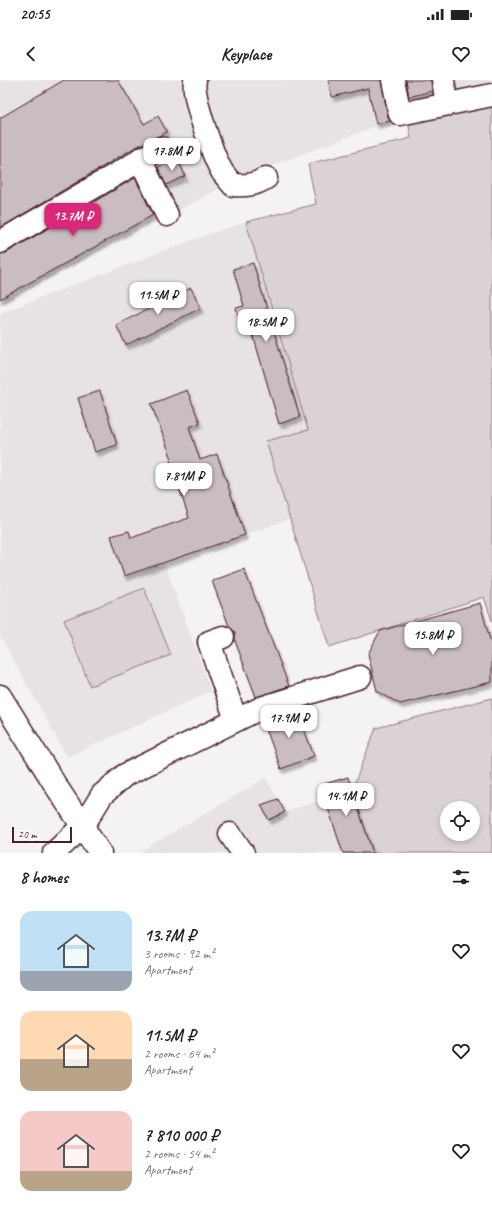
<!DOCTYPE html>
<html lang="en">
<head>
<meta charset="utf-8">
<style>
	body { margin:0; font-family:Caveat,sans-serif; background:#f6f6f6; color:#202124; height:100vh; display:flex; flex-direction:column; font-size:15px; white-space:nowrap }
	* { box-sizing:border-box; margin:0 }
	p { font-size:13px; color:#757577 }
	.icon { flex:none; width:22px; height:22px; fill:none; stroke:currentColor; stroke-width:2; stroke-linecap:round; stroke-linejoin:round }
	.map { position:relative; height:773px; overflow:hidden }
	.side { display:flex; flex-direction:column; background:#fff; flex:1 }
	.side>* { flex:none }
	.controls { position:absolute; left:440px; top:721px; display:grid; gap:8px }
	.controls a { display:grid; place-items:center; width:40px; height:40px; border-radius:50%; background:#fff; box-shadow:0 2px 6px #0003; font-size:20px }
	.scale { position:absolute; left:12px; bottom:10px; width:60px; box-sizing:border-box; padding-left:4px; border:2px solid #4a1f2b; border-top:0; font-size:11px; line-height:14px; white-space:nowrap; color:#4a1f2b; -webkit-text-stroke:3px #fff; paint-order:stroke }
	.price { position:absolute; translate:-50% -34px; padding:0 9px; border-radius:8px; background:#fff; color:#222; font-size:13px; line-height:26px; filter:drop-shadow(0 1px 2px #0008) }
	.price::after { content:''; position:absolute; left:50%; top:24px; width:12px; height:9px; margin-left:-6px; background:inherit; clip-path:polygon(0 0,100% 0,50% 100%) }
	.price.current { background:#db2777; color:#fff }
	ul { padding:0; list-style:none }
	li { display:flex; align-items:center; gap:12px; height:100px; padding:0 20px }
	li span { display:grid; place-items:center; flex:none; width:112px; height:80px; border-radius:12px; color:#555 }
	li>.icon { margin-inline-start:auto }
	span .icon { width:48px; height:48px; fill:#fffc; stroke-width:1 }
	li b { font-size:17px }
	h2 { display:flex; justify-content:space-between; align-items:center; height:48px; padding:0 20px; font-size:17px }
	.status { display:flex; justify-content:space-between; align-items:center; height:28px; padding:0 20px; background:#fff; direction:ltr }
	.status svg { height:11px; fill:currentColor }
	header { display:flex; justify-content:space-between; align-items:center; height:52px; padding:0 20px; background:#fff; font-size:18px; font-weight:600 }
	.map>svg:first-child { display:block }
	.built { fill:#e7e2e3 }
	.green { fill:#dbd2d5; stroke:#927880; fill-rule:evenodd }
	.building { fill:#cabdc1; stroke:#4a1f2b; filter:url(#shadow) }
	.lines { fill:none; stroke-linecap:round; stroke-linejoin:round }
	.minor-casing { stroke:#4a1f2b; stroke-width:25 }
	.minor { stroke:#fff; stroke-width:22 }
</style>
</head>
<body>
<div class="status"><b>20:55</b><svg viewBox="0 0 49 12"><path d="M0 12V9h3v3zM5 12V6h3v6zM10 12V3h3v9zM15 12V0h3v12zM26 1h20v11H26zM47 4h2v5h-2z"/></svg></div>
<header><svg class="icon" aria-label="back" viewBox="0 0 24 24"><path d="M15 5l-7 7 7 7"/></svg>Keyplace<svg class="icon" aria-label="heart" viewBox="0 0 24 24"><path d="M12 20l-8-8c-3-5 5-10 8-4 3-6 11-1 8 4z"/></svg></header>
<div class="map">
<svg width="492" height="773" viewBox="0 0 492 773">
	<defs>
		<filter id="shadow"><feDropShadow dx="2.5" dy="4.5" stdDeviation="1" flood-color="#0004"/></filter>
	</defs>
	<rect width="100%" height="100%" fill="#f4f2f2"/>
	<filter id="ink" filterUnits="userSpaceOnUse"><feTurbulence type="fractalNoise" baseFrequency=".025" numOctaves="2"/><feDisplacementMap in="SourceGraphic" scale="8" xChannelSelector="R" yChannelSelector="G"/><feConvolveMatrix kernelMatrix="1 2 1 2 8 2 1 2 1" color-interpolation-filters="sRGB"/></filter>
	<g filter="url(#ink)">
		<!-- built -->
		<g class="built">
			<polygon points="0,0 492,0 492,24 374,47 239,98 0,225"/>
			<polygon points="246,142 308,350 266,361 290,439 164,483 211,611 67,677 0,556 0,233 206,155"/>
			<polygon points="266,698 285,732 352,710 373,773 144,773 142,770"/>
		</g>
		<!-- green -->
		<g class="green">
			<polygon points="492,24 492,541 484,517 329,567 266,361 308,350 246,142 316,124 308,84 411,58 408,40"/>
			<polygon points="144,508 171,575 90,606 64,540"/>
			<path d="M492,618V773H373L352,710L376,648ZM447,728H473V754H447Z"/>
		</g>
		<!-- building -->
		<g class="building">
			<polygon points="64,0 118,0 144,44 158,36 167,52 134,68 0,148 0,38"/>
			<polygon points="328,0 381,0 388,37 390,41 376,44 368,8 332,17"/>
			<polygon points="406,0 431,0 432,11 409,17"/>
			<polygon points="178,79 185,96 166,105 158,87"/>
			<polygon points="135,98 153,135 0,219 0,174 6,173"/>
			<polygon points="253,183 300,337 279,344 249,241 240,243 236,228 244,226 233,189"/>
			<polygon points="191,208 201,228 126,265 116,245"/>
			<polygon points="187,310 200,343 189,347 200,380 217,374 245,455 124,496 111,456 129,451 131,458 189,438 170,380 172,379 151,324"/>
			<polygon points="100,311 117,365 95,372 78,318"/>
			<polygon points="244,489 289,606 256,617 235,561 235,552 229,546 212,501"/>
			<polygon points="480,523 492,567 492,602 400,624 377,611 368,574 380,551"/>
			<polygon points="297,630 314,676 281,689 263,641"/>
			<polygon points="348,697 352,710 373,773 343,773 325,719 321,705"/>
			<polygon points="278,719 285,732 269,740 261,725"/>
		</g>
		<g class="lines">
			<!-- minor casing -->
			<g class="minor-casing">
				<g id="minor">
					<path d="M195,0C191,15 214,79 223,93C226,97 230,101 233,105C246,106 255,105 266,98"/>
					<polyline points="393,0 400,34 492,15"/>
					<polyline points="443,0 447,24"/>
					<polyline points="140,79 167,135"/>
					<polyline points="0,162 161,68"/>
					<polyline points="223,557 209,562 236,640"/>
					<polyline points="0,616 56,706 100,773"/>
					<polyline points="230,754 243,773"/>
					<polyline points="54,773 83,746 102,715 125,695 261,628 360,597"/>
				</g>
			</g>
			<!-- minor -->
			<use href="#minor" class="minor"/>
		</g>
	</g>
</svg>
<div class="controls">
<a><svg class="icon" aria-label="locate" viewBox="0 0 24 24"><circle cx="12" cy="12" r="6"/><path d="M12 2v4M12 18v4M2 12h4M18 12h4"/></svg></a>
</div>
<div class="scale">20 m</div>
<b class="price" style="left:172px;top:92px">17.8M ₽</b>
<b class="price current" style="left:73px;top:157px">13.7M ₽</b>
<b class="price" style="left:158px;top:236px">11.5M ₽</b>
<b class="price" style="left:266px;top:263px">18.5M ₽</b>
<b class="price" style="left:184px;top:417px">7.81M ₽</b>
<b class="price" style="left:433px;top:576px">15.8M ₽</b>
<b class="price" style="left:289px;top:659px">17.9M ₽</b>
<b class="price" style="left:346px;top:737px">14.1M ₽</b>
</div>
<section class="side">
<h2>8 homes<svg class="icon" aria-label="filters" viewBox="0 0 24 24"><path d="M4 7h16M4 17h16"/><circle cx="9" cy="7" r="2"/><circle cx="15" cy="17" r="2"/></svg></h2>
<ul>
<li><span style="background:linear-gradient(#bfe0f5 75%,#9aa5b1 0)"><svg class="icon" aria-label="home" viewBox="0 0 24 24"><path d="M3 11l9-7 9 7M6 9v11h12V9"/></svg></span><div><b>13.7M ₽</b><p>3 rooms · 92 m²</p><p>Apartment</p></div><svg class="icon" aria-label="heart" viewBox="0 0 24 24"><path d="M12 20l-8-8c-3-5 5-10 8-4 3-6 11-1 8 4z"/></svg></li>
<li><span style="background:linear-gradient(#ffd9b3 60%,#b9a48a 0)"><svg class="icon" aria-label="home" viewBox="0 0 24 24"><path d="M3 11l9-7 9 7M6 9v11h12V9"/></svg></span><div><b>11.5M ₽</b><p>2 rooms · 64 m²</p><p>Apartment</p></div><svg class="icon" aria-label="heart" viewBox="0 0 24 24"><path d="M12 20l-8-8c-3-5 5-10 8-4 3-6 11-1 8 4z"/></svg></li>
<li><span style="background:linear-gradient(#f6c9c9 75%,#b9a48a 0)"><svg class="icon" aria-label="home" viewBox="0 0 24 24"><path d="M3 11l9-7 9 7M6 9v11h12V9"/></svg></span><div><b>7 810 000 ₽</b><p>2 rooms · 54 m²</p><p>Apartment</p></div><svg class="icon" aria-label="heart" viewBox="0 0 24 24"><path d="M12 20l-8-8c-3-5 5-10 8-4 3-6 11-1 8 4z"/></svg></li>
</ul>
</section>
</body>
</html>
